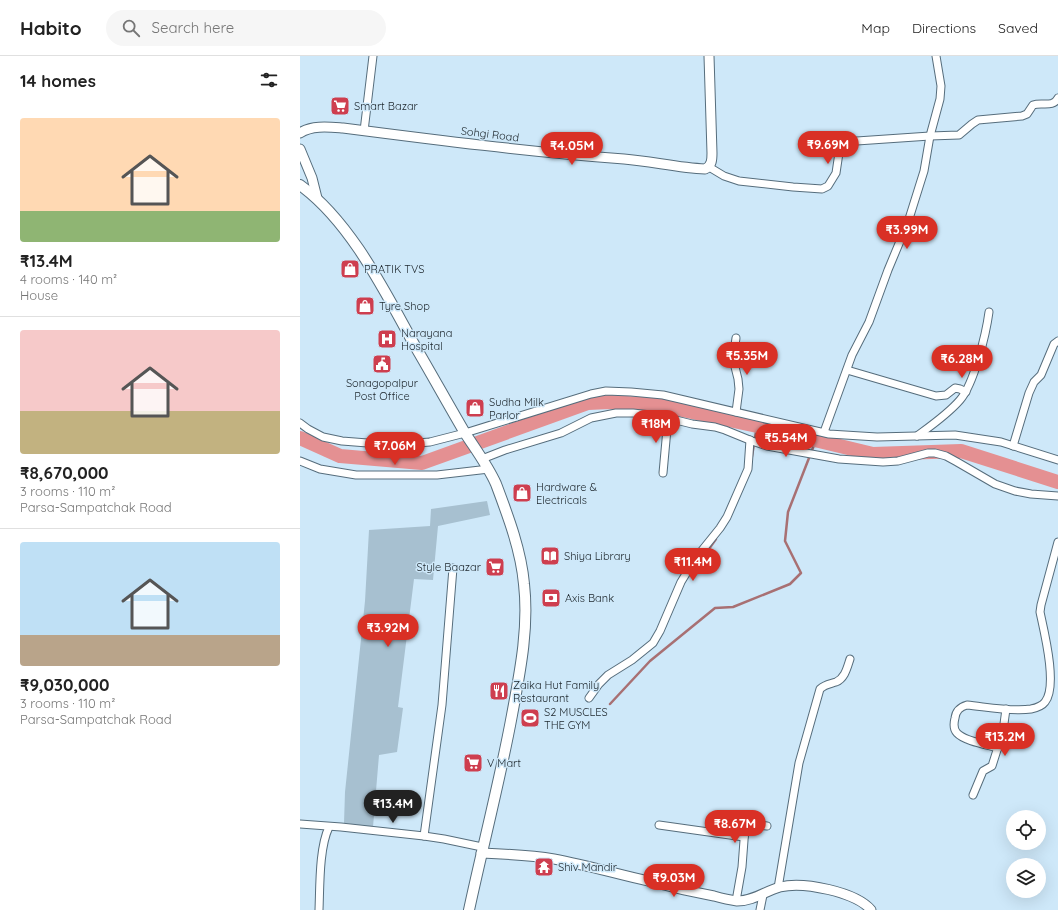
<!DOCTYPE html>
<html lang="en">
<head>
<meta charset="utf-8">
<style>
	body { margin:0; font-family:Quicksand,sans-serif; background:#f6f6f6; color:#222; height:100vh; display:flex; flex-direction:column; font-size:15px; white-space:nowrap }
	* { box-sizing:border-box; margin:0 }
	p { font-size:13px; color:#767676 }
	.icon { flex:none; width:22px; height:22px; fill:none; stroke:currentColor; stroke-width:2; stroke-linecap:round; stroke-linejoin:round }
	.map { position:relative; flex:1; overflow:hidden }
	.drawer { display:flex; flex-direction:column; background:#fff; width:300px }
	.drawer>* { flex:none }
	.tools { position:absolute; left:706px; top:754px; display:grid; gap:8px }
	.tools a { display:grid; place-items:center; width:40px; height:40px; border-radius:50%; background:#fff; box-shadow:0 4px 16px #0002; font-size:20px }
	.price { position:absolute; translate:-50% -34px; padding:0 9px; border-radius:14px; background:#d93025; color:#fff; font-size:13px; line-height:26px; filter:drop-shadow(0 1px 2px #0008) }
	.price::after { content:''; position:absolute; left:50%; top:24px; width:12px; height:9px; margin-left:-6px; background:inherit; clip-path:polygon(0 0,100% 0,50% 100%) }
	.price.active { background:#222; color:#fff }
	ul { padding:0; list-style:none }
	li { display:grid; align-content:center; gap:8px; height:212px; padding:0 20px }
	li+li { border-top:1px solid #e0e0e0 }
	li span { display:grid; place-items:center; height:124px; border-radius:4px; color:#555 }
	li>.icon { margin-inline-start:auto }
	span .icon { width:72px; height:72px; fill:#fffc; stroke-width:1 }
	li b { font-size:17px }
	h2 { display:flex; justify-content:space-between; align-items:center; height:48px; padding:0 20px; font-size:17px }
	header { display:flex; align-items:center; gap:24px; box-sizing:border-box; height:56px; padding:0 20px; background:#fff; border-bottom:1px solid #e0e0e0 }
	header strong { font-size:19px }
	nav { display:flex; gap:22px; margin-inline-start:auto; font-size:14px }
	.search { width:280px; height:36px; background:#f6f6f6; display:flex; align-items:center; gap:10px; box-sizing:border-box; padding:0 14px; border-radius:22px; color:#767676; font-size:15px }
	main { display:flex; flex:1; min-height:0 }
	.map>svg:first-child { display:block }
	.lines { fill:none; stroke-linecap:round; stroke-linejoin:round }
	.stream { stroke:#a87073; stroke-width:2.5 }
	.river { stroke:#e49092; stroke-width:14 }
	.building { fill:#a7c0d0 }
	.street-casing { stroke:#566d7c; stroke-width:9 }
	.secondary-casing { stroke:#566d7c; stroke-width:11 }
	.primary-casing { stroke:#566d7c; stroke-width:12 }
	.street { stroke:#fff; stroke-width:7 }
	.secondary { stroke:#fff; stroke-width:9 }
	.primary { stroke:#fff; stroke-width:10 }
	.labels { text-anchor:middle; stroke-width:3; stroke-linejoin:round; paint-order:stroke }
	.poi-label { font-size:11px; fill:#1c252b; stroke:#cee8f9; text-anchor:start }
	.street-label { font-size:11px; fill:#1c252b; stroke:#cee8f9 }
</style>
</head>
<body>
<header>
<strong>Habito</strong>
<div class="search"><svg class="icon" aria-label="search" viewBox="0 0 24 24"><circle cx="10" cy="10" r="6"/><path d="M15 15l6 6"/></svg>Search here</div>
<nav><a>Map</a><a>Directions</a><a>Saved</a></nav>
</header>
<main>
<section class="drawer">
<h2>14 homes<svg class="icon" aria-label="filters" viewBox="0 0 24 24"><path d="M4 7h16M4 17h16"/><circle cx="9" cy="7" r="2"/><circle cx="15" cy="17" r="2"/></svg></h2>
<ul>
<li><span style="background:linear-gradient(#ffd9b3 75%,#8fb573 0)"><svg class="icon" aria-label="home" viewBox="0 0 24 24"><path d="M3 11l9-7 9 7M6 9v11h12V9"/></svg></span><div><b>₹13.4M</b><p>4 rooms · 140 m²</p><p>House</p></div></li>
<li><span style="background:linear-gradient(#f6c9c9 65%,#c2b280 0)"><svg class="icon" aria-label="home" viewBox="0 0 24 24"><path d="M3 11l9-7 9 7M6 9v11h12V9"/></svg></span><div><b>₹8,670,000</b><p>3 rooms · 110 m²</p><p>Parsa-Sampatchak Road</p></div></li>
<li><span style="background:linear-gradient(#bfe0f5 75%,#b9a48a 0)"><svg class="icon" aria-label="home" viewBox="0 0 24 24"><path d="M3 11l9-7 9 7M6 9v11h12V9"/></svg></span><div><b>₹9,030,000</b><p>3 rooms · 110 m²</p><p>Parsa-Sampatchak Road</p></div></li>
</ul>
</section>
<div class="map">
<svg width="758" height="854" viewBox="0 0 758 854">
	<rect width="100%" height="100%" fill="#cee8f9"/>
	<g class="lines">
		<!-- stream -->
		<g class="stream">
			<polyline points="451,406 457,370"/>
			<polyline points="399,507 416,483"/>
			<polyline points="310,648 350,605 415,552 433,551 490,528 501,517 485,485 488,456 516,384"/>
		</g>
		<!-- river -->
		<polyline class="river" points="0,382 40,400 122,407 288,347 310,346 359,349 457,370 573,398 661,395 758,426"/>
	</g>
	<!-- building -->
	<polygon class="building" points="187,445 190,459 138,470 133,524 114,523 98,651 103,652 97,696 79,699 73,771 44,767 45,736 65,545 69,474 130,470 131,453"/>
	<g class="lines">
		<!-- street casing -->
		<g class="street-casing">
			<g id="street">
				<polyline points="64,75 73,0"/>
				<path d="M409,111L424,120L439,125L493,131L522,133L528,130L536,117L540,90L542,86L630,80L659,79L672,68L678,64L722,60L727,58L733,49C742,46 753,52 758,42"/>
				<polyline points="436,282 433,303 438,323 439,333 436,356"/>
				<polyline points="547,314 636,340 646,339 655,332 660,333 666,336"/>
				<polyline points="0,367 8,373 23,381 42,385 93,389 130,386 165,377 291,338 306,335 331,336 363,339 529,378 577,381 655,379 701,386 758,404"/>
				<polyline points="524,376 552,299 569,266 588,214 608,166 624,115 630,80 640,43 641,30 636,0"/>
				<path d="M617,380C632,369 648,358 660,344C674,328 686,278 689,256"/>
				<polyline points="713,390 729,337 734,326 741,319 754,288 758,285"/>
				<polyline points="182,403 205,394 261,377 291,362 316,357 333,357 360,360 392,368 415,371 425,374 452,385 467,390 539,403 583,406 598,405 628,397 635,397 646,400 657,406 695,428 715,435 731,438 758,440"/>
				<polyline points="0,405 20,413 56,419 137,419 189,413"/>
				<polyline points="363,417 368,362"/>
				<polyline points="289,642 299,628 308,619 332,604 353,587 360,575 381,526 395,503 420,472 427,461 448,413 450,384"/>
				<path d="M698,692C688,689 664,685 657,677C653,673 654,666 655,662C656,654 660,651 667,649C687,651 712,656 731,653C736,652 742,650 745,646C758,630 744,575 740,556L741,549L758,486"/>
				<polyline points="673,739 683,715 692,710 703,675 706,653"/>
				<polyline points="0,768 41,771 124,780 144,783 182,791"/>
				<polyline points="359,769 444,781"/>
				<polyline points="124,780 142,649 153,512"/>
				<path d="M478,832L499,707L520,633C525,628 530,628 536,626C545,622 547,612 550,603"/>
				<polyline points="436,845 442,811 445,771 451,768 467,770"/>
				<path d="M19,854C20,830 19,792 29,771"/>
				<polyline points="460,854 463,839"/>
			</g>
		</g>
		<!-- secondary casing -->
		<g class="secondary-casing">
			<g id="secondary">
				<path d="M0,77C12,69 29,71 43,72C136,84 230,96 324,103C351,105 378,112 405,113C412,110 412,103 412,97L409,0"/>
				<polyline points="0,93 12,122 17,142"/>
				<path d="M181,797C205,798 230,799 254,803C286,809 317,818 348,825C370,831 392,836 414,840C421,842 429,844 437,845C454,845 465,835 480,831C503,825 556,836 571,854"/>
			</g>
		</g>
		<!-- primary casing -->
		<g class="primary-casing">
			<path id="primary" d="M0,129C51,166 85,236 115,290C132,319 148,348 165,377C176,394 188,410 196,428C208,460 221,494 224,528C229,572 220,616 212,659C200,724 183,789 169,854"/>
		</g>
		<!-- street -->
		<use href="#street" class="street"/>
		<!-- secondary -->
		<use href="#secondary" class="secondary"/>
		<!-- primary -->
		<use href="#primary" class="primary"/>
	</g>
	<!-- icons -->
	<defs>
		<g id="supermarket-square" transform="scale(1)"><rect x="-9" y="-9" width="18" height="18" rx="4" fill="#ce3e4f" stroke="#cee8f9"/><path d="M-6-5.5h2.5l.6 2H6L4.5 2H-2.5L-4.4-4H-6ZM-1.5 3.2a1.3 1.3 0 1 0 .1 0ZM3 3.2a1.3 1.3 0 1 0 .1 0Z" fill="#fff"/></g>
		<g id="shop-square" transform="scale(1)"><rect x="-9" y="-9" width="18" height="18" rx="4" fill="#ce3e4f" stroke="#cee8f9"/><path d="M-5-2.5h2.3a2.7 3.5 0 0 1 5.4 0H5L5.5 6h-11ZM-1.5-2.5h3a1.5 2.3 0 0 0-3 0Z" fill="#fff"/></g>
		<g id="hospital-square" transform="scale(1)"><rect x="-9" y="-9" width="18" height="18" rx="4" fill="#ce3e4f" stroke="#cee8f9"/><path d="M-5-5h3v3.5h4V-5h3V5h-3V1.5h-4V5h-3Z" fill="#fff"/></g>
		<g id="civic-square" transform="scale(1)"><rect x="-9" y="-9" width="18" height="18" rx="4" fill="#ce3e4f" stroke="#cee8f9"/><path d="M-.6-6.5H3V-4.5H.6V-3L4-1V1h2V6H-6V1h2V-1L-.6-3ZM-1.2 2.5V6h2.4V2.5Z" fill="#fff"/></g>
		<g id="library-square" transform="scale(1)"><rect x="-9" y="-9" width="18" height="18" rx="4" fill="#ce3e4f" stroke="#cee8f9"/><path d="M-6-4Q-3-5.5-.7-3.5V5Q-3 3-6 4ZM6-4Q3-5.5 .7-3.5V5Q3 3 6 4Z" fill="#fff"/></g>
		<g id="bank-square" transform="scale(1)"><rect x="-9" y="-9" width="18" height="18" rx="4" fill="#ce3e4f" stroke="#cee8f9"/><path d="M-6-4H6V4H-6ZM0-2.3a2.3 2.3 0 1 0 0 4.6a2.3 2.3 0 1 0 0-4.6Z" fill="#fff"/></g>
		<g id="restaurant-square" transform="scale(1)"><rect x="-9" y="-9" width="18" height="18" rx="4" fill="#ce3e4f" stroke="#cee8f9"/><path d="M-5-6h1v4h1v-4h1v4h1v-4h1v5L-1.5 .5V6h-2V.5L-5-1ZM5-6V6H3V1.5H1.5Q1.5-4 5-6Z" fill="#fff"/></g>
		<g id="stadium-square" transform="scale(1)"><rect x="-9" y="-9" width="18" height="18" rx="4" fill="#ce3e4f" stroke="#cee8f9"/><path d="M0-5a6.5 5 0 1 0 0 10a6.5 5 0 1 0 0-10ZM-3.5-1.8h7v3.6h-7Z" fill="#fff"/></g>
		<g id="temple-square" transform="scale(1)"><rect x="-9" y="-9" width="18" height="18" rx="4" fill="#ce3e4f" stroke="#cee8f9"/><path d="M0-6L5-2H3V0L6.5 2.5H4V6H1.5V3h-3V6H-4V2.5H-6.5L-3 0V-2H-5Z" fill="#fff"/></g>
	</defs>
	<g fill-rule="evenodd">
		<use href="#supermarket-square" x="40" y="50"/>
		<use href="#shop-square" x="50" y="213"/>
		<use href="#shop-square" x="65" y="250"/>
		<use href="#hospital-square" x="87" y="283"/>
		<use href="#civic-square" x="82" y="308"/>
		<use href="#shop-square" x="175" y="352"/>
		<use href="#shop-square" x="222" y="437"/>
		<use href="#library-square" x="250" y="500"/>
		<use href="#supermarket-square" x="195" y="511"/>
		<use href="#bank-square" x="251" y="542"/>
		<use href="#restaurant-square" x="199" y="635"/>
		<use href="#stadium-square" x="230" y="662"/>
		<use href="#supermarket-square" x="173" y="707"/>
		<use href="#temple-square" x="244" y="811"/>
	</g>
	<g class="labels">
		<!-- poi labels -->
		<g class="poi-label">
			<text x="54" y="54">Smart Bazar</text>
			<text x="64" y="217">PRATIK TVS</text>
			<text x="79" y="254">Tyre Shop</text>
			<text x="101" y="281">Narayana<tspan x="101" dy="13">Hospital</tspan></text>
			<text x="82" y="331" text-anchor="middle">Sonagopalpur<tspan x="82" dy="13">Post Office</tspan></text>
			<text x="189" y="350">Sudha Milk<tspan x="189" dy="13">Parlor</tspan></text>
			<text x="236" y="435">Hardware &amp;<tspan x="236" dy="13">Electricals</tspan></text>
			<text x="264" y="504">Shiya Library</text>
			<text x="181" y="515" text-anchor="end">Style Baazar</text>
			<text x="265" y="546">Axis Bank</text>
			<text x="213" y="633">Zaika Hut Family<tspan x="213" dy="13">Restaurant</tspan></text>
			<text x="244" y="660">S2 MUSCLES<tspan x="244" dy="13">THE GYM</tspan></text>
			<text x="187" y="711">V Mart</text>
			<text x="258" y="815">Shiv Mandir</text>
		</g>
		<!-- street labels -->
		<g class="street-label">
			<text transform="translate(190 78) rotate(7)" y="4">Sohgi Road</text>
		</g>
	</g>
</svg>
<div class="tools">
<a><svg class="icon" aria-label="locate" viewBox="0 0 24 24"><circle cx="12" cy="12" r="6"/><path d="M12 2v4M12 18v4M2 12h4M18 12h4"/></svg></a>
<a><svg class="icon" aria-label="layers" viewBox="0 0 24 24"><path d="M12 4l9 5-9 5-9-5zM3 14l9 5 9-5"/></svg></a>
</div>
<b class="price" style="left:528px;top:109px">₹9.69M</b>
<b class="price" style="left:272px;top:110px">₹4.05M</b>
<b class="price" style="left:607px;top:194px">₹3.99M</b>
<b class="price" style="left:447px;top:320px">₹5.35M</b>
<b class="price" style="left:662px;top:323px">₹6.28M</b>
<b class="price" style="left:356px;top:388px">₹18M</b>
<b class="price" style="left:486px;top:402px">₹5.54M</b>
<b class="price" style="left:95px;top:410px">₹7.06M</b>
<b class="price" style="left:393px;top:526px">₹11.4M</b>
<b class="price" style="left:88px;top:592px">₹3.92M</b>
<b class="price" style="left:705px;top:701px">₹13.2M</b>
<b class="price active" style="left:93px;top:768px">₹13.4M</b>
<b class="price" style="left:435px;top:788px">₹8.67M</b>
<b class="price" style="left:374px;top:842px">₹9.03M</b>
</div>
</main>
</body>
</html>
